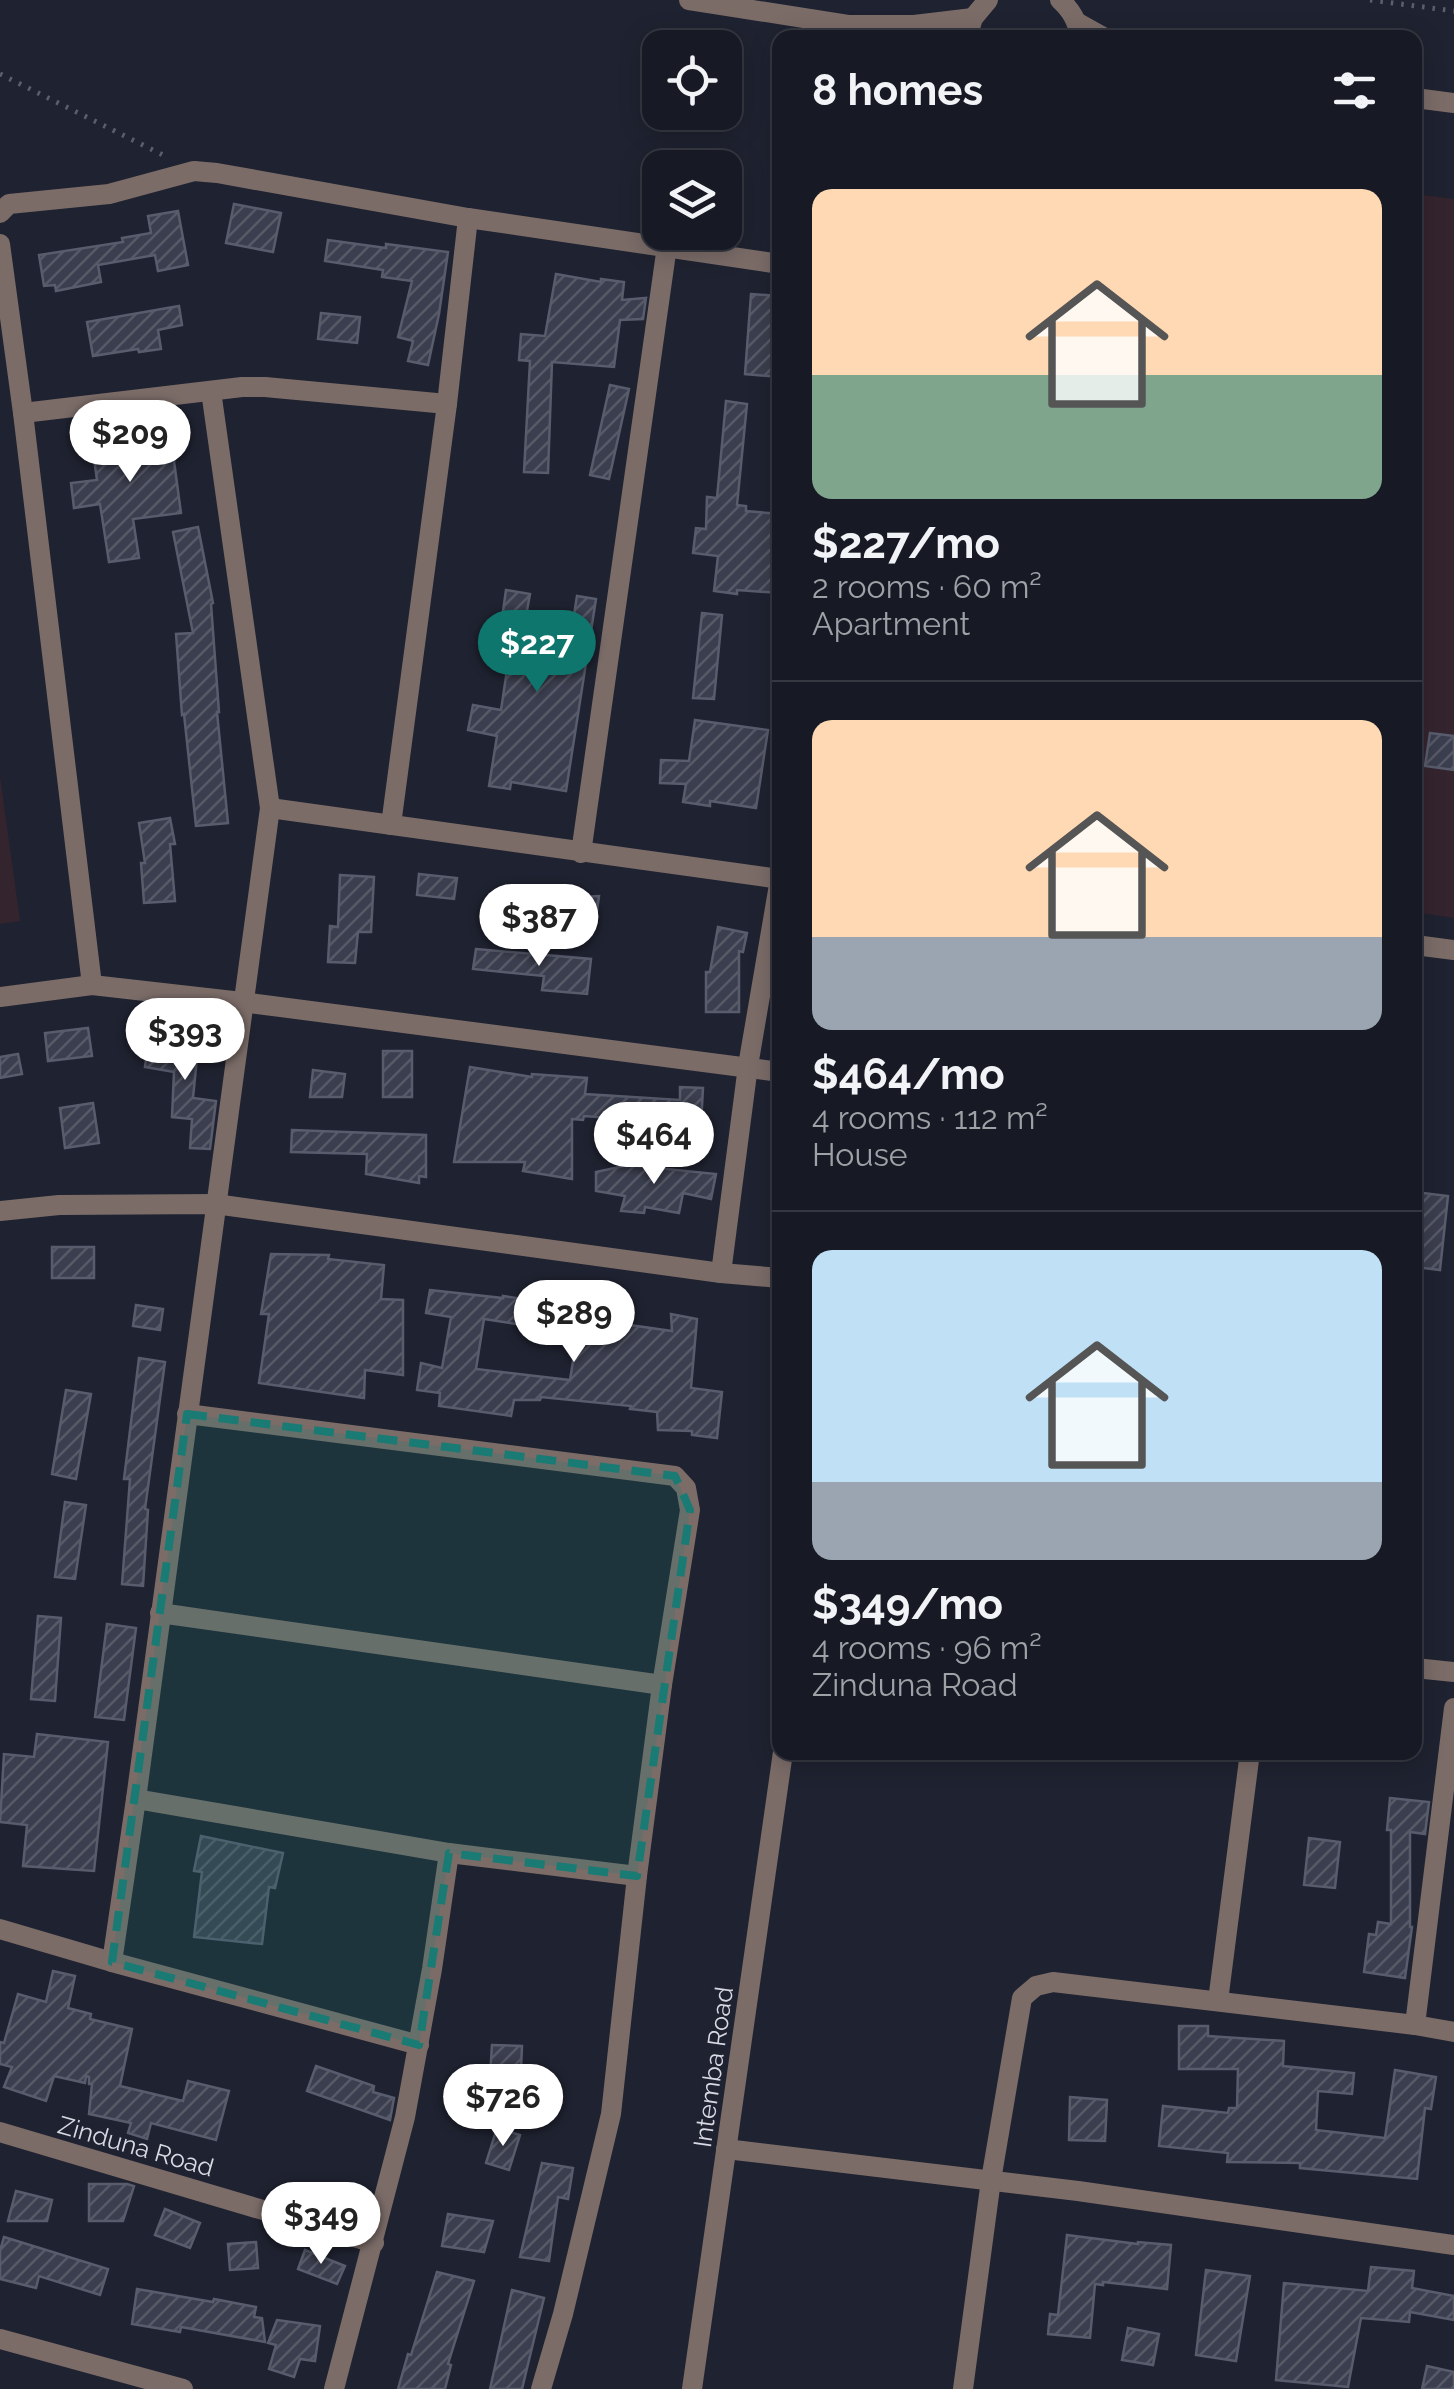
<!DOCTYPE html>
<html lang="en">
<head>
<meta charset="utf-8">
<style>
	body { margin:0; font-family:Raleway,sans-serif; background:#242731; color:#f1f3f6; height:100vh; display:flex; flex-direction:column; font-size:38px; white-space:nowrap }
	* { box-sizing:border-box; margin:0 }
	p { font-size:32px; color:#9ea1a6 }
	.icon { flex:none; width:55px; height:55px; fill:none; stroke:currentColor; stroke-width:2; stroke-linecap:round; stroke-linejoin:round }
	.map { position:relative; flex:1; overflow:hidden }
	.panel { position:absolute; left:772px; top:30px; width:650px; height:1730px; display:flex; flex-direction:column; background:#171a24; border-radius:20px; box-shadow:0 5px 25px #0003,0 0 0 2px #363841 }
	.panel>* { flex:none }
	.buttons { position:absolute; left:642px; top:30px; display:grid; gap:20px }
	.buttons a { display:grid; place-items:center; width:100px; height:100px; border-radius:20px; background:#171a24; box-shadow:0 5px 25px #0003,0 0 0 2px #363841; font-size:50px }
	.price { position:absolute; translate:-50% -85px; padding:0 22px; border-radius:35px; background:#fff; color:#222; font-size:32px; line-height:65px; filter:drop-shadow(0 2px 5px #0008) }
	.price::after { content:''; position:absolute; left:50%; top:60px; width:30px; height:22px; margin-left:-15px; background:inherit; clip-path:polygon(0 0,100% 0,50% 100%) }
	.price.on { background:#0f766e; color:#fff }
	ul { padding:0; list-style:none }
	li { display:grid; align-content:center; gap:20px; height:530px; padding:0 40px }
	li+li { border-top:2px solid #363841 }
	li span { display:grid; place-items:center; height:310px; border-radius:20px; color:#555 }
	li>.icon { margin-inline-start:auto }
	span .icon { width:180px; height:180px; fill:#fffc; stroke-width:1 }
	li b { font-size:42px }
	h2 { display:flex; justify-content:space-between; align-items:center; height:120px; padding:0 40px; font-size:42px }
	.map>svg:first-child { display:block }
	.education { fill:#34242e }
	.building { fill:url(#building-hatch); stroke:#585c6d; stroke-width:2.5 }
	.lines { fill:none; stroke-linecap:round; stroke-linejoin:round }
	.path { stroke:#5c5f6b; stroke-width:5; stroke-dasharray:2.5 8; stroke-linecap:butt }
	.minor { stroke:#7b6c68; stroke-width:20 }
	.tertiary { stroke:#7b6c68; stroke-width:20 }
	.marked { fill:#197b74; fill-opacity:0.2; stroke:#197b74; stroke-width:8; stroke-dasharray:20 12; stroke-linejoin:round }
	.labels { text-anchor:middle; stroke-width:8; stroke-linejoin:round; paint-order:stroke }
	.street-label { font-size:25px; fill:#d7d9e3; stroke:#1f2230 }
</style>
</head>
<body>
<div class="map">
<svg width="1454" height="2389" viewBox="0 0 1454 2389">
	<defs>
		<pattern id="building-hatch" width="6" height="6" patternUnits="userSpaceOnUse" patternTransform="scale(2.5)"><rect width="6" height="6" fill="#3b3e4e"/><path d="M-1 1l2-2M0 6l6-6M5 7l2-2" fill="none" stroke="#575967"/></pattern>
	</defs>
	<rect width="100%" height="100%" fill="#1f2230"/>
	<!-- education -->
	<g class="education">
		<polygon points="1415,194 1454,199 1454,918 1415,912"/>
		<polygon points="0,776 20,921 0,924"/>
	</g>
	<!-- building -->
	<g class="building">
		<polygon points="234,204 281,213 273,252 226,243"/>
		<polygon points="178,211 188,265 158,271 155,255 98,265 101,282 56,291 55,285 44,286 39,255 123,242 122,238 151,233 148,216"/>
		<polygon points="328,240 386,248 386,244 448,252 439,314 428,365 408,361 413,341 398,337 412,281 382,277 383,270 325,261"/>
		<polygon points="556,274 601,282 601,279 624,282 622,300 646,298 643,319 620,320 614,367 552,362 548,473 524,472 530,361 519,360 521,334 545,336"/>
		<polygon points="751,294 780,296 779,377 745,374"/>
		<polygon points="179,306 182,325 158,330 161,349 139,352 138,349 93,356 87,322"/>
		<polygon points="321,313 360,317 357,343 318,339"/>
		<polygon points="610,385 629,389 609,479 590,475"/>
		<polygon points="726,401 747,404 737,505 746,506 746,511 780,514 780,593 737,590 737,594 714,591 718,556 693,553 696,528 706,529 707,497 717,498"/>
		<polygon points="169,424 181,513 133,519 139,558 109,562 100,504 74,508 71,483 97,480 91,437"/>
		<polygon points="198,527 213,603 211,604 219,712 217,712 228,823 196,826 184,714 182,715 176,634 193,633 173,532"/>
		<polygon points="506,590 530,594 526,616 573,621 577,596 596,599 566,791 511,782 510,789 489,786 497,736 468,730 473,705 501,710 507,670 495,668"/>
		<polygon points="702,613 722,615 714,699 693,698"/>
		<polygon points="695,720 768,730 756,808 710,801 710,806 683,802 686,784 660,783 661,760 689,761"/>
		<polygon points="1430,733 1454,736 1454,770 1425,766"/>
		<polygon points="170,818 175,844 170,844 175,901 144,903 141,863 145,863 139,823"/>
		<polygon points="419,874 457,878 454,899 417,895"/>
		<polygon points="340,875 374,877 371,932 358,932 355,963 328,962 330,926 338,927"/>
		<polygon points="599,896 596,918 564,920 563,898"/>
		<polygon points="718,927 747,933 743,952 739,951 739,1012 706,1012 706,972 710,972"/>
		<polygon points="476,949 591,959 587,994 542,990 544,976 473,969"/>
		<polygon points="176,1026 200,1028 193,1098 216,1101 210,1149 190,1148 192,1119 172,1117 174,1072 145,1067 148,1042 175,1045"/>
		<polygon points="88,1028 92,1056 48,1061 45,1033"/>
		<rect x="383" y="1051" width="29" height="46"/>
		<polygon points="18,1054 22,1074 0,1078 0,1057"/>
		<polygon points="470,1067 532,1077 532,1074 587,1078 585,1094 680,1100 680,1087 703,1088 701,1125 584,1116 583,1120 572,1119 572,1179 523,1171 525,1162 454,1162"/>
		<polygon points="313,1070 345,1074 342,1097 310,1097"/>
		<polygon points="93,1103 99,1143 65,1148 60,1108"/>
		<polygon points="292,1130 426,1135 426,1177 419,1176 419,1183 366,1174 367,1154 291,1152"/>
		<polygon points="628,1165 716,1174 711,1199 683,1193 679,1213 645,1207 644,1213 621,1211 625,1196 596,1191 596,1172"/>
		<polygon points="1415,1192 1448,1196 1440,1270 1415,1267"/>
		<rect x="52" y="1247" width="42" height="31"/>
		<polygon points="271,1254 329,1255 328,1259 384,1265 381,1299 403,1300 403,1375 365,1370 364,1398 259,1383 269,1314 261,1314"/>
		<polygon points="430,1290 503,1298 503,1296 557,1304 554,1330 484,1319 476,1369 570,1380 580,1318 672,1331 671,1314 697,1319 691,1388 722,1392 717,1438 692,1435 692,1431 658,1430 657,1412 630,1409 631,1406 541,1397 540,1400 514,1400 511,1416 439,1406 440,1393 417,1390 421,1363 442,1368 451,1317 426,1313"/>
		<polygon points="136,1305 163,1309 160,1330 133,1326"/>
		<polygon points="139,1358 165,1362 145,1509 148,1510 143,1586 122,1584 130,1479 124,1479"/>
		<polygon points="66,1390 91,1394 76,1479 52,1474"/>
		<polygon points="65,1502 86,1505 75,1579 55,1577"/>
		<polygon points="38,1616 61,1618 55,1701 31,1699"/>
		<polygon points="107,1624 136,1628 124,1720 95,1717"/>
		<polygon points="37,1734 108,1742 94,1871 23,1866 27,1825 0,1822 4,1754 34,1757"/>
		<polygon points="1390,1798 1429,1802 1425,1834 1410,1832 1410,1927 1412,1927 1405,1978 1364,1972 1369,1934 1376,1935 1378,1922 1391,1924 1391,1830 1387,1830"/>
		<polygon points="201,1836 283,1853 275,1888 269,1887 262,1944 194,1937 202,1872 194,1871"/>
		<polygon points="1309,1838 1340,1842 1335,1888 1304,1885"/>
		<polygon points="53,1971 75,1976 68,2008 91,2014 90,2019 132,2029 120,2086 183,2101 188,2081 229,2091 216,2140 151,2123 147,2139 128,2133 131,2123 89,2114 92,2084 89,2084 89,2077 86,2076 85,2083 54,2076 46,2101 4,2087 12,2067 0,2064 0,2042 4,2043 18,1994 46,2002"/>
		<polygon points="1179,2026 1208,2026 1208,2036 1284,2041 1283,2066 1354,2073 1352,2094 1318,2091 1316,2130 1385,2138 1395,2070 1436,2077 1431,2109 1425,2108 1417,2179 1300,2168 1300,2163 1227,2162 1228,2153 1159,2146 1163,2106 1228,2113 1229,2108 1237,2108 1238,2069 1179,2069"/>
		<polygon points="492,2045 522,2046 520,2093 489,2091"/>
		<polygon points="316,2066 374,2086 373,2092 394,2098 390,2120 307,2091"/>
		<polygon points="1070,2097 1107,2100 1105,2141 1069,2140"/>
		<polygon points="497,2128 520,2135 509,2170 486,2163"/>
		<polygon points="542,2163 573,2168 568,2199 558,2197 549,2261 520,2257"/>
		<polygon points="89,2184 127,2184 134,2186 123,2221 89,2221"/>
		<polygon points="16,2191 52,2200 47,2221 8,2221"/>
		<polygon points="165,2209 200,2223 190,2248 155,2235"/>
		<polygon points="448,2214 493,2221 484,2252 442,2246"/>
		<polygon points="1067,2235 1138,2244 1138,2242 1171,2245 1167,2289 1103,2282 1103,2285 1095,2284 1090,2338 1048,2334 1050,2314 1058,2315"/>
		<polygon points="4,2237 108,2269 100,2295 39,2276 36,2288 0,2279 0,2251"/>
		<polygon points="256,2242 258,2268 230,2270 228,2244"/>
		<polygon points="305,2250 345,2266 337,2284 298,2269"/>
		<polygon points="1371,2267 1414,2271 1412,2288 1454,2296 1454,2320 1410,2312 1409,2322 1361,2318 1348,2387 1276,2380 1284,2283 1368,2291"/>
		<polygon points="1206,2270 1250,2276 1236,2361 1196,2355"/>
		<polygon points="437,2272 474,2281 448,2364 451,2365 445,2389 398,2389 408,2354 411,2355"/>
		<polygon points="137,2289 213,2302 214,2299 256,2307 254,2317 262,2318 265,2342 181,2327 180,2332 132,2324"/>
		<polygon points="512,2290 544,2298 522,2389 490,2389"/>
		<polygon points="277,2320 320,2326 315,2361 300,2359 294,2377 269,2369 276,2345 268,2343"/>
		<polygon points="1128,2328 1159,2334 1153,2365 1122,2360"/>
		<polygon points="1427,2366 1454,2372 1454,2389 1422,2389"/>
	</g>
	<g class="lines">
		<!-- path -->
		<g class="path">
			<polyline points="1370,0 1454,11"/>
			<polyline points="0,74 165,156"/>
		</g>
		<!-- minor -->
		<g class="minor">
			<polyline points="0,213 9,204 109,194 194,171 217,173 468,218 780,264"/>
			<polyline points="0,244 23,413 92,985"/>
			<polyline points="23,413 242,387 265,387 447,404"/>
			<polyline points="270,808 780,879"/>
			<polyline points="391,825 447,404 468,218"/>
			<polyline points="581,853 667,246"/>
			<polyline points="1415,945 1454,950"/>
			<polyline points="0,997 92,985 242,1002 780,1072"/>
			<polyline points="0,1211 59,1205 215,1204 721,1273 780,1278"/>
			<polyline points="721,1273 748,1066 780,879"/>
			<polyline points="187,1414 675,1476 686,1488 690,1510 662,1685 637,1876 611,2114 563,2314 541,2389"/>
			<polyline points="160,1613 662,1685"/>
			<polyline points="1415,1668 1454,1672"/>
			<polyline points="136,1799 449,1853 637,1876"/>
			<polyline points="0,1929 112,1962 419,2045"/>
			<polyline points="112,1962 136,1799 270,808 211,391"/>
			<polyline points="1218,2001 1250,1752"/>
			<polyline points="1415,2025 1454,1708"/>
			<polyline points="0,2132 374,2243"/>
			<polyline points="726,2149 1078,2191 1454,2245"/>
			<polyline points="0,2339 183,2389"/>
			<polyline points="334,2389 405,2117 432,1969 449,1853"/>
			<polyline points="963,2389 991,2180 1022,1998 1036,1986 1053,1982 1415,2025 1454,2032"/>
		</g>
		<!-- tertiary -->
		<g class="tertiary">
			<polyline points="689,0 848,25 914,25 973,18"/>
			<path d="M1060,0C1072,11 1077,21 1081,38"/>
			<polyline points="1078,23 1105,38"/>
			<polyline points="967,38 973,18 988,0"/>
			<polyline points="1415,98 1454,103"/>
			<polyline points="692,2389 783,1752"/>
		</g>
	</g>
	<!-- marked area -->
	<path class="marked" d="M187,1414L675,1476L690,1510L637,1876L449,1853L419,2045L112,1962Z"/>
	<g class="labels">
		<!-- street labels -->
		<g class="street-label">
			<text transform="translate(713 2067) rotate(-82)" y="9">Intemba Road</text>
			<text transform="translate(136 2146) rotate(16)" y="9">Zinduna Road</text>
		</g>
	</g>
</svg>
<div class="buttons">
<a><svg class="icon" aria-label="locate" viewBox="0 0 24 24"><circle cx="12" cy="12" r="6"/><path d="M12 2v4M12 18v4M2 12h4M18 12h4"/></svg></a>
<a><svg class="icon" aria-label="layers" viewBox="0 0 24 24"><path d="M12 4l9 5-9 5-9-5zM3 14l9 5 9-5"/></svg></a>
</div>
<b class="price" style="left:130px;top:485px">$209</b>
<b class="price on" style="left:537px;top:695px">$227</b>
<b class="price" style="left:539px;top:969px">$387</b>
<b class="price" style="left:185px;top:1083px">$393</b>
<b class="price" style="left:654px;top:1187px">$464</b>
<b class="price" style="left:574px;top:1365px">$289</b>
<b class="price" style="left:503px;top:2149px">$726</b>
<b class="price" style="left:321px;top:2267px">$349</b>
<section class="panel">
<h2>8 homes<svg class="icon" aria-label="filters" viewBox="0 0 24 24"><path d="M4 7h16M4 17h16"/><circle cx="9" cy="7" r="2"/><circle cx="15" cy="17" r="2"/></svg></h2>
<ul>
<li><span style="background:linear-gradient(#ffd9b3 60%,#7fa58c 0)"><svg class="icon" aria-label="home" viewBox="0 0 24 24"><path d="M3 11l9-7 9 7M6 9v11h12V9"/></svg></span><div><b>$227/mo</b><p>2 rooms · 60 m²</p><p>Apartment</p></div></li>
<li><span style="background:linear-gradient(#ffd9b3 70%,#9aa5b1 0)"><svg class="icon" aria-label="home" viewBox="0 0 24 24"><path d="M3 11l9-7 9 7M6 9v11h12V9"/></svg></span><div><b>$464/mo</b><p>4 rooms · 112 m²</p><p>House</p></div></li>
<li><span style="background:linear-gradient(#bfe0f5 75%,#9aa5b1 0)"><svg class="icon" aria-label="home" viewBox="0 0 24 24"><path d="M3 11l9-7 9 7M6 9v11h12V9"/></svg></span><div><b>$349/mo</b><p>4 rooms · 96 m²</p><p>Zinduna Road</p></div></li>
</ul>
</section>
</div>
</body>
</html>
